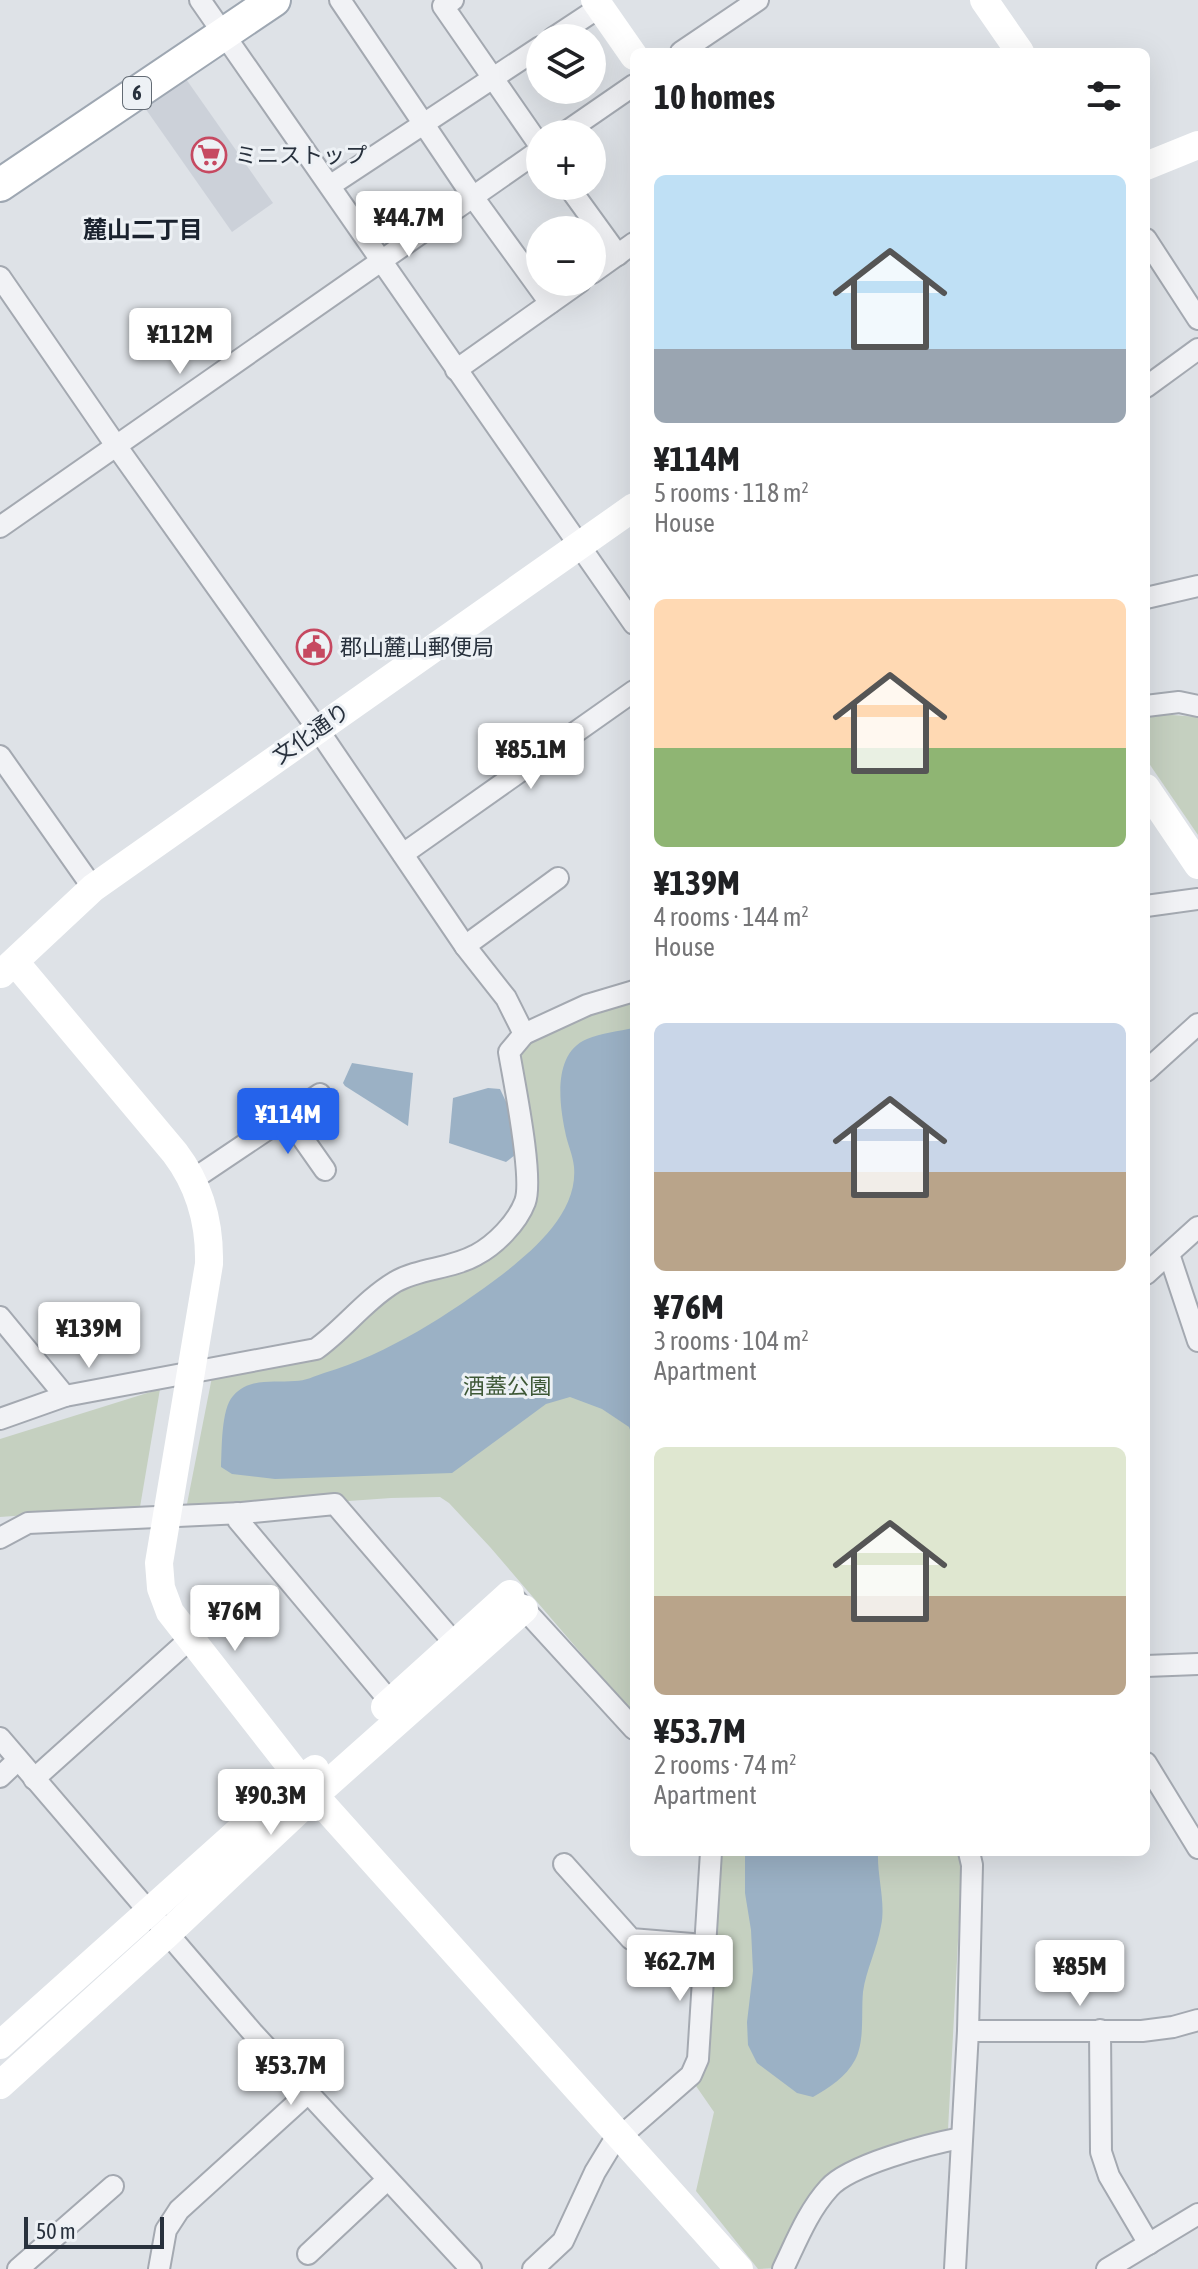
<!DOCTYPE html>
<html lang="en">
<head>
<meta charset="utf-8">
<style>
	body { margin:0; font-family:"Asap Condensed","Noto Sans JP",sans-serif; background:#f6f6f6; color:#202124; height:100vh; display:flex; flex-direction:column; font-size:30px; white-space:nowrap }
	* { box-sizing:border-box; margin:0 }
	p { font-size:26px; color:#757577 }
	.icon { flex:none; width:44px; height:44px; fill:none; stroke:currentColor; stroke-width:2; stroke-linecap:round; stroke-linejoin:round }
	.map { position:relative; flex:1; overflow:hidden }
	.panel { position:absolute; left:630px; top:48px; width:520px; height:1808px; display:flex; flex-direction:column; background:#fff; border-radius:12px; box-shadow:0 8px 32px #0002 }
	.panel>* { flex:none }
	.buttons { position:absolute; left:526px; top:24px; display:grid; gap:16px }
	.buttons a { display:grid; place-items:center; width:80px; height:80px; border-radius:50%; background:#fff; box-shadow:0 8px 32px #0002; font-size:40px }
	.scale { position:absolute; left:24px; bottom:20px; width:140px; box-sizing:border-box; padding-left:8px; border:4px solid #28313d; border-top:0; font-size:22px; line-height:28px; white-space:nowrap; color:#28313d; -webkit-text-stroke:6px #edf1f5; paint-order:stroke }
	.price { position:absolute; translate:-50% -68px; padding:0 18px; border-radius:8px; background:#fff; color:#222; font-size:26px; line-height:52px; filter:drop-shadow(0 2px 4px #0008) }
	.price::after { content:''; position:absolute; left:50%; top:48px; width:24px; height:18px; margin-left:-12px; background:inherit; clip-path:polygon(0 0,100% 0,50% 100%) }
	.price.current { background:#2563eb; color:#fff }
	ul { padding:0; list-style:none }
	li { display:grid; align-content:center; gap:16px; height:424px; padding:0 24px }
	li span { display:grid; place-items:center; height:248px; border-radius:12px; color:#555 }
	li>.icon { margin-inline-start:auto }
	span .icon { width:144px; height:144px; fill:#fffc; stroke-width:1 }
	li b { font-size:34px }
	h2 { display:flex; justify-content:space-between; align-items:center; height:96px; padding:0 24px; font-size:34px }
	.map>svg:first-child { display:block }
	.built { fill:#ccd1d9 }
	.green { fill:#c5d0c0 }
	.water { fill:#9bb1c5 }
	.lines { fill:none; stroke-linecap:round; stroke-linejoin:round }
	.street-casing { stroke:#a4a9b1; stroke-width:24 }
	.primary-casing { stroke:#9ea7b2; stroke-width:36 }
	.street { stroke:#f1f2f5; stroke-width:20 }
	.secondary { stroke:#fff; stroke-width:28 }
	.primary { stroke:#fff; stroke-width:32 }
	.labels { text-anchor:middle; stroke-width:6; stroke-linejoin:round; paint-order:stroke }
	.shield { fill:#edf1f5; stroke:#636b74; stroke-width:2 }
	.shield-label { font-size:20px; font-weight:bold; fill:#28313d }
	.poi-label { font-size:22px; fill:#28313d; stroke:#edf1f5; text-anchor:start }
	.street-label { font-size:22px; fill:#28313d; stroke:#edf1f5 }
	.park-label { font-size:22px; fill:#3e5836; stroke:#edf1f5 }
	.neighbourhood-label { font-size:24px; font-weight:bold; fill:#1a222e; stroke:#edf1f5 }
</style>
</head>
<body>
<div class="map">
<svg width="1198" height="2269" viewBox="0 0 1198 2269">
	<rect width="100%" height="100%" fill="#dee2e7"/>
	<!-- built -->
	<polygon class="built" points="186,79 273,203 232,232 145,108"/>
	<!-- green -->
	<g class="green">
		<polygon points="1160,714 1198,717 1198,835 1146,759 1146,717"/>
		<polygon points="634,999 634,1715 490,1547 449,1503 440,1497 391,1498 193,1512 187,1504 212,1377 316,1359 391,1292 500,1244 535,1206 535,1182 520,1055 532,1039 580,1014"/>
		<polygon points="160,1389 140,1507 0,1517 0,1439"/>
		<polygon points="717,1852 959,1852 962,1865 948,2130 821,2183 801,2209 776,2268 758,2269 696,2191 714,2112 696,2086 707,2053"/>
	</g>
	<!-- water -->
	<g class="water">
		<path d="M634,1028V1441L629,1427L602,1409L570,1397L546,1404L452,1473L275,1479L232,1474L221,1467C222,1449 221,1409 233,1396C249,1377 273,1383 295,1381C305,1381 315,1376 324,1373C388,1354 450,1314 503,1274C535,1249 578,1212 574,1167C573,1155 567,1143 565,1131C559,1102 553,1053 587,1039C601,1033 619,1031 634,1028Z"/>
		<polygon points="352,1063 413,1073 408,1126 345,1086 343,1083"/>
		<polygon points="488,1088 500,1089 510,1110 515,1155 506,1162 449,1143 453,1098"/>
		<path d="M745,1852H878C877,1877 886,1903 881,1926C877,1949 866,1970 863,1992C861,2013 865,2041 855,2060C846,2077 829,2088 813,2097L797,2093L757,2063L748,2045L747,2022L753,1971L751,1930L745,1893Z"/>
	</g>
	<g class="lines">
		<!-- street casing -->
		<g class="street-casing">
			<g id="street">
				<path d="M200,0C345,208 489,417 634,624"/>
				<polyline points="340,0 473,197 550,303"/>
				<polyline points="453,0 443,6 540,146"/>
				<polyline points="553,38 600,7"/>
				<polyline points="681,52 758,0"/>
				<polyline points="563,134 634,85"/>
				<polyline points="331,185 540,47"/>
				<polyline points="568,186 618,255"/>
				<polyline points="1146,239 1198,319"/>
				<polyline points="592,273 634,243"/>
				<polyline points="0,277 117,447 317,728 465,946 506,998 524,1034 587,1005 634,991"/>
				<polyline points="456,370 580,282"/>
				<polyline points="1146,387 1198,349"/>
				<polyline points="0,527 540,150"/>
				<polyline points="1146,598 1198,586"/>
				<polyline points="1146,706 1179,702 1198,706"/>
				<polyline points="0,756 93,888"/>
				<polyline points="403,854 634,691"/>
				<polyline points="1146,906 1198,899"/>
				<polyline points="465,946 558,878"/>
				<polyline points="1146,1071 1198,1024"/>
				<polyline points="287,1116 325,1170"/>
				<polyline points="192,1180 320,1094"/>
				<polyline points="1169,1254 1198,1341"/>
				<polyline points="1146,1274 1198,1227"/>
				<polyline points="0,1317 65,1396"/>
				<path d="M0,1419L65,1396L316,1349C344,1329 365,1300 395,1282C419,1268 451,1269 476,1255C495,1245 517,1223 525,1202C534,1178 514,1082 509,1052L524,1034"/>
				<polyline points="238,1513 238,1520 398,1711"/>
				<polyline points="0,1538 28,1523 242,1513 335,1504 463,1653"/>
				<polyline points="516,1600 634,1729"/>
				<polyline points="1146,1666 1198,1664"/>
				<polyline points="0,1738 253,2033 471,2269"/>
				<polyline points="1146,1763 1198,1848"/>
				<polyline points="0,1777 18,1760"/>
				<polyline points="34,1779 190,1639"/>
				<polyline points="564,1864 631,1939 704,1945"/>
				<polyline points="1100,2030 1101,2152 1109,2176 1149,2244"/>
				<polyline points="968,2031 1142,2031 1173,2027 1198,2020"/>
				<polyline points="308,2254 387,2180"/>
				<polyline points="18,2269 113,2186"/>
				<polyline points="159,2269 166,2230 179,2210 308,2093"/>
				<polyline points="533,2269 563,2241 595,2172 612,2144 691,2075 698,2059 711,1852"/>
				<path d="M783,2269C796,2242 808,2211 829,2188C849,2165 929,2144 961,2138"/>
				<polyline points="955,2269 968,2031 972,1865 969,1852"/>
				<polyline points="1107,2269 1198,2214"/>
			</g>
		</g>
		<!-- primary casing -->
		<g class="primary-casing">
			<polyline id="primary" points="0,185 274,0"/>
		</g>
		<!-- street -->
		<use href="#street" class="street"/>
		<!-- secondary -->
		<g class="secondary">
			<polyline points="595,0 634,56"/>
			<polyline points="984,0 1020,52"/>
			<polyline points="1146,166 1198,145"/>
			<polyline points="1146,788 1198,865"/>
			<path d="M15,962L175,1153C200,1186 210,1223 209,1264L159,1563L161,1588L170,1612L306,1786L739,2269"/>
			<polyline points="1,974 93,888 634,507"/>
			<polyline points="385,1707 510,1594"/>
			<polyline points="0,2045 286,1789 315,1769"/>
			<polyline points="0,2085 167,1934 315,1795 524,1609"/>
		</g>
		<!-- primary -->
		<use href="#primary" class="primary"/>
	</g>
	<!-- icons -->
	<defs>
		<g id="supermarket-ring" transform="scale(1.8)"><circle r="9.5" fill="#edf1f5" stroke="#c64961" stroke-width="1.5"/><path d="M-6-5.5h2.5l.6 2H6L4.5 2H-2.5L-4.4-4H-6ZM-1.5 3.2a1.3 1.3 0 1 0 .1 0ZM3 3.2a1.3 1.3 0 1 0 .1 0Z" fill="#c64961"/></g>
		<g id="civic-ring" transform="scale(1.8)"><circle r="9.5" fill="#edf1f5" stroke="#c64961" stroke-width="1.5"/><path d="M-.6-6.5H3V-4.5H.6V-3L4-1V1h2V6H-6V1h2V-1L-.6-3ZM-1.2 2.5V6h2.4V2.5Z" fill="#c64961"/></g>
	</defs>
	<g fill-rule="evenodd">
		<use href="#supermarket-ring" x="209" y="155"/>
		<use href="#civic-ring" x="314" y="647"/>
	</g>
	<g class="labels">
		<!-- shield labels -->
		<rect class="shield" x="123" y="77" width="28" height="32" rx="6"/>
		<g class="shield-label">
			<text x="137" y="100">6</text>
		</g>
		<!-- poi labels -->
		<g class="poi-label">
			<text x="235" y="163">ミニストップ</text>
			<text x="340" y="655">郡山麓山郵便局</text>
		</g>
		<!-- street labels -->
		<g class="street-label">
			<text transform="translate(311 733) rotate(-35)" y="8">文化通り</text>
		</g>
		<!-- park labels -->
		<g class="park-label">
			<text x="507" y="1394">酒蓋公園</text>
		</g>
		<!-- neighbourhood labels -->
		<g class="neighbourhood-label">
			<text x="143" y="238">麓山二丁目</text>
		</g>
	</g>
</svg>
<div class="buttons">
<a><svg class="icon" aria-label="layers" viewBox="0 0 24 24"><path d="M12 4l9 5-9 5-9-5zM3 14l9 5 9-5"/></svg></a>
<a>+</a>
<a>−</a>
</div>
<div class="scale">50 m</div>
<b class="price" style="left:409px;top:259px">¥44.7M</b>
<b class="price" style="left:180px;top:376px">¥112M</b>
<b class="price" style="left:531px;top:791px">¥85.1M</b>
<b class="price current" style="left:288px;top:1156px">¥114M</b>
<b class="price" style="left:89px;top:1370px">¥139M</b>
<b class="price" style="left:235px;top:1653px">¥76M</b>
<b class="price" style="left:271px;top:1837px">¥90.3M</b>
<b class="price" style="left:680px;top:2003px">¥62.7M</b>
<b class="price" style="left:1080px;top:2008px">¥85M</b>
<b class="price" style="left:291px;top:2107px">¥53.7M</b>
<section class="panel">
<h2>10 homes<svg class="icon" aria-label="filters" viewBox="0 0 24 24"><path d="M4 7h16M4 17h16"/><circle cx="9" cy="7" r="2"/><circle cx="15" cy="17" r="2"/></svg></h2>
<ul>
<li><span style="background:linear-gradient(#bfe0f5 70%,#9aa5b1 0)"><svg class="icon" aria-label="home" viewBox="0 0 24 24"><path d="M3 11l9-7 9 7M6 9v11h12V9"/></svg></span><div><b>¥114M</b><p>5 rooms · 118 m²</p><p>House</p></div></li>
<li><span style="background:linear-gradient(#ffd9b3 60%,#8fb573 0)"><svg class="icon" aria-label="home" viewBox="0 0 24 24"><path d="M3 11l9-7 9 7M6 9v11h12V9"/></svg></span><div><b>¥139M</b><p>4 rooms · 144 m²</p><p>House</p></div></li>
<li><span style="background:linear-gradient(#c9d6e8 60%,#b9a48a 0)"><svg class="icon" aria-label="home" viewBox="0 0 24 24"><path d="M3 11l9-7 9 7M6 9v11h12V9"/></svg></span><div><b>¥76M</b><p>3 rooms · 104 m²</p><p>Apartment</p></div></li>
<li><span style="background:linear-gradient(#dfe7d0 60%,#b9a48a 0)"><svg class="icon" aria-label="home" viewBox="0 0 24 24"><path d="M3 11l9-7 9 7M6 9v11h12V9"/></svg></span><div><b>¥53.7M</b><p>2 rooms · 74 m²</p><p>Apartment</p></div></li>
</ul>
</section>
</div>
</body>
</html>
